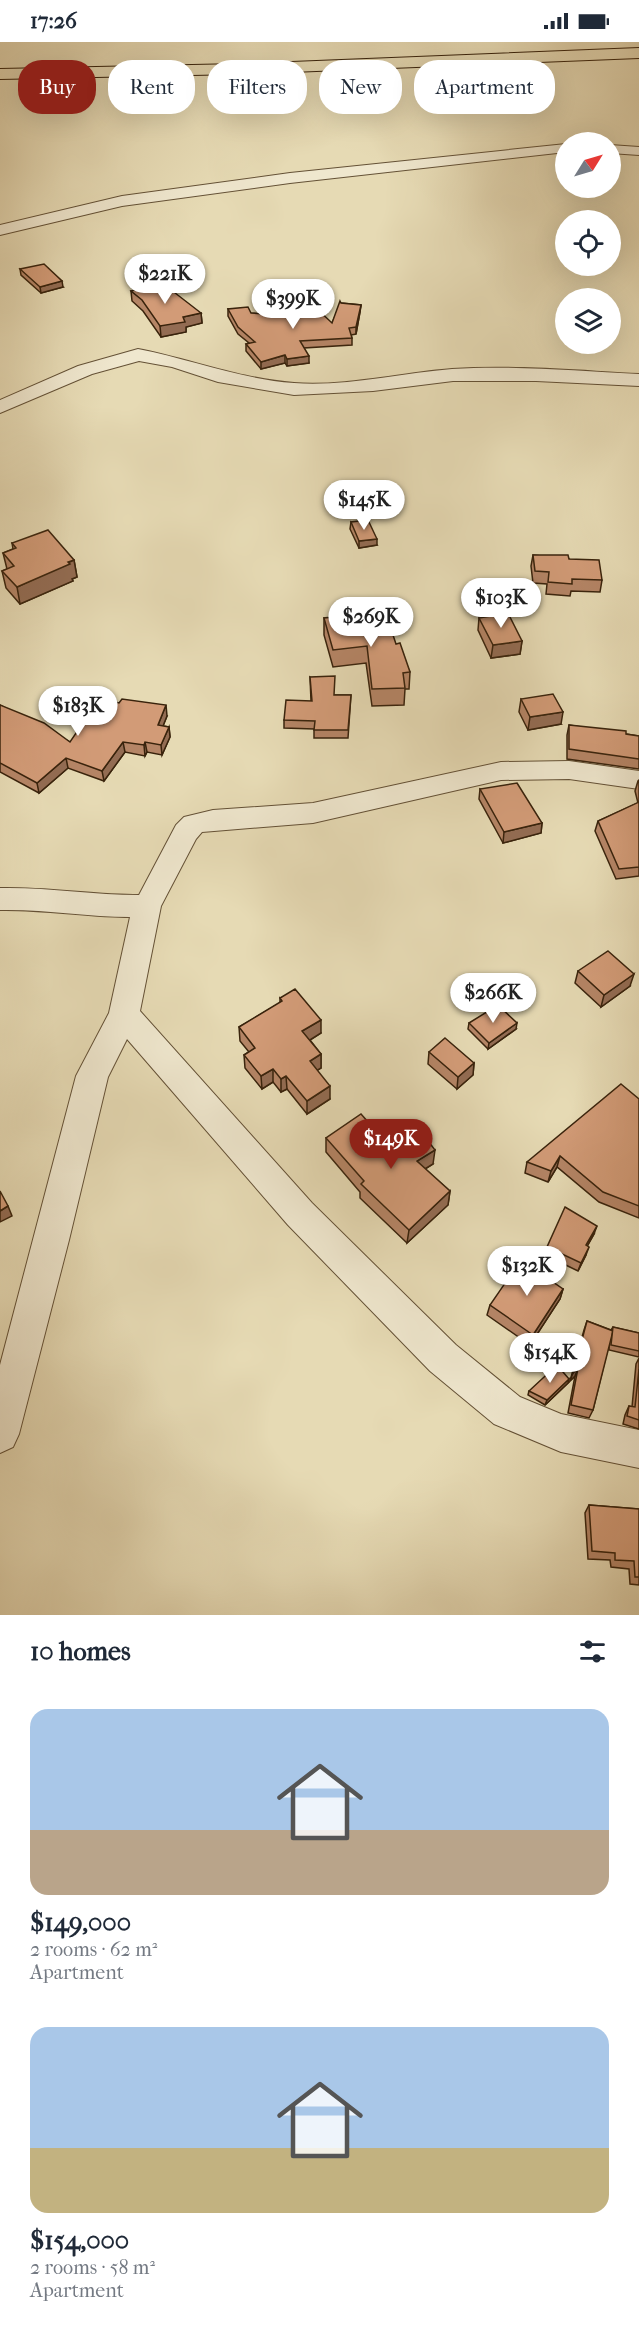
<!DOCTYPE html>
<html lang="en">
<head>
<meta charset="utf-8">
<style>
	body { margin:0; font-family:"IM FELL French Canon",serif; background:#f2f2f3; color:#1f2937; height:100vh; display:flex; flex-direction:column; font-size:22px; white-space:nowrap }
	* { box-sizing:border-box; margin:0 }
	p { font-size:20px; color:#747a83 }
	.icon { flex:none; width:33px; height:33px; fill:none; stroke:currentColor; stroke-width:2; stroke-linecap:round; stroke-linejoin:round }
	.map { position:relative; height:1573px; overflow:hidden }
	.panel { display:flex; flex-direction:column; background:#fff; flex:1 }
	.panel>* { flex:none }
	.hud { position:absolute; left:18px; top:18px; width:603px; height:54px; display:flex; gap:12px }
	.needle { width:39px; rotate:53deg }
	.controls { position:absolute; left:555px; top:90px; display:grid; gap:12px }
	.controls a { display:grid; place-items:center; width:66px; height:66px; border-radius:50%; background:#fff; box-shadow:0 6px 24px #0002; font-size:30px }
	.price { position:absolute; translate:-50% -51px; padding:0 14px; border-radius:21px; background:#fff; color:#222; font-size:20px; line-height:39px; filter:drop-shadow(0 2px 3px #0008) }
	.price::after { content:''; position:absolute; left:50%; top:36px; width:18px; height:14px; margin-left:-9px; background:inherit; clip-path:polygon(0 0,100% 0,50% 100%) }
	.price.active { background:#8f2418; color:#fff }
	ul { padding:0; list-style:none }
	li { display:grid; align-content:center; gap:12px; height:318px; padding:0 30px }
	li span { display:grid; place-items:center; height:186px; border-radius:18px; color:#555 }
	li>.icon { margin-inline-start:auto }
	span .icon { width:108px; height:108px; fill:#fffc; stroke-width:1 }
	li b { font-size:26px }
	h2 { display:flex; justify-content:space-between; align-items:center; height:72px; padding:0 30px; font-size:26px }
	.chip { padding:0 21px; border-radius:24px; background:#fff; box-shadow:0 6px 24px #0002; font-size:21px; line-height:54px }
	.chip.active { background:#8f2418; color:#fff }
	.status { display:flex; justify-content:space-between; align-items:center; height:42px; padding:0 30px; background:#fff; direction:ltr }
	.status svg { height:16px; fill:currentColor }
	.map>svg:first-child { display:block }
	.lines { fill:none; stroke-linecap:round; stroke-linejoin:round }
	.street-casing { stroke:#645136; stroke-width:2 }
	.highway-casing { stroke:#39230c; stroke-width:2 }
	.street { fill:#efe7ce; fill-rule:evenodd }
	.highway { fill:#e6dab4; fill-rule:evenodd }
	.wall { fill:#b58566; stroke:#39230c; stroke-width:1.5 }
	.shaded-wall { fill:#936c53; stroke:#39230c; stroke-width:1.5 }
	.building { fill:#d29b77; stroke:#39230c; stroke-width:1.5 }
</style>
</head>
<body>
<div class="status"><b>17:26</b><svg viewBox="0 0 49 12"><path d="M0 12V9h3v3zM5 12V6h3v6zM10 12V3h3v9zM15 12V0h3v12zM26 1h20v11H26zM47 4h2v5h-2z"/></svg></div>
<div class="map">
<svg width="639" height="1573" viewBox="0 0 639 1573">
	<rect width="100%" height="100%" fill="#e6dab4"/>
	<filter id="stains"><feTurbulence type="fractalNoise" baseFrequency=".00333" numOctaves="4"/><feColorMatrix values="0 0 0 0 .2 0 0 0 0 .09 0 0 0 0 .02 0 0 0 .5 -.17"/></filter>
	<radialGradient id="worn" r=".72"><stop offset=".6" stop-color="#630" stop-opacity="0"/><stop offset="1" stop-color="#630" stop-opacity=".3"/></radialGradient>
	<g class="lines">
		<!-- street casing -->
		<g class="street-casing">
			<g id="street">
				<polygon points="566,102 566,110 290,141 122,164 0,193 0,183 122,154 290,131"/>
				<polygon points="610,103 639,105 639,113 610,111"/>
				<path d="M138,307C190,317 240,337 294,341C344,345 401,331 452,327C514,323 577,329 639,332V344L536,339H453L373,349L294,353L218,340L172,325L139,319L92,332L0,371V358L78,324Z"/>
				<path d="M569,719L639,729V747L569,737L501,738L313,781L202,790L196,797L161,864L140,969L312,1161L456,1303L520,1355L561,1372L639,1388V1426L561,1410L494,1382L430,1329L288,1183L127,997L108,1035L69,1198L19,1392L13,1405L0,1411V1323L76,1034L109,971L130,875C87,875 44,867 0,868V846C47,845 92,853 139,853L176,783L184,775L213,768L313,761L501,720Z"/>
			</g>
		</g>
		<!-- highway casing -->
		<g class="highway-casing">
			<polygon id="highway" points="639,6 639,16 240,32 0,37 0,27 240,22"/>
		</g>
		<!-- street -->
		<use href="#street" class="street"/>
		<!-- highway -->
		<use href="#highway" class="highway"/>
	</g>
	<!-- wall -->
	<g class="wall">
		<polygon points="20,227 63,245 41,251 21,233"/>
		<polygon points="131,249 201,271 202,281 186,285 186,290 161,295 143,269 132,259"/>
		<polygon points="341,261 361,263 360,270 356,292 351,293 352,296 352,303 304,306 309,321 287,324 285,321 261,327 246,309 246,302 249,301 238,292 228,274 228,267 251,271 332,281"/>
		<polygon points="351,480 377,503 359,506 350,487"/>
		<polygon points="12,501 74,518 77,535 72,537 73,539 20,562 6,546 2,529 7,527 3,511 13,507"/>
		<polygon points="533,513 569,517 602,538 600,550 571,549 570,554 546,552 547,542 533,541 531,524"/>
		<polygon points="324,576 378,588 396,602 410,630 409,647 405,647 404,663 372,664 366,621 333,625 324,593"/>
		<polygon points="479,576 522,599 520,612 491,616 478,588"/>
		<polygon points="310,635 334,653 351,653 348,696 314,696 314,687 284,686 284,678 311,659"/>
		<polygon points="521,657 561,682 528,688 519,670"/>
		<polygon points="0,663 70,700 167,674 163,684 169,685 170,695 162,713 147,710 145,714 125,710 104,739 68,726 39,751 0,730"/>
		<polygon points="569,683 639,694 639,727 567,717 567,693"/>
		<polygon points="639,738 639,834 616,837 595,789 598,779 638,761 635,749 638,739"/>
		<polygon points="480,747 542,781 541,791 503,801 479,757"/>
		<polygon points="578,929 630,944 601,965 575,941"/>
		<polygon points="280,956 321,991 310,998 321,1012 321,1026 317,1028 330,1057 307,1072 287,1047 281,1050 273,1040 262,1047 245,1026 244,1013 249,1010 240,999 239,985 280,961"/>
		<polygon points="469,981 516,987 488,1007 468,987"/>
		<polygon points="429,1010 474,1021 473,1033 457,1047 428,1022"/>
		<polygon points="639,1057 639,1176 599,1160 557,1125 548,1140 525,1131 527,1120"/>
		<polygon points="326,1096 393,1108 433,1122 425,1127 450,1149 448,1163 407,1201 360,1156 360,1150 326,1110"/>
		<polygon points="594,1192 587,1204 586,1213 578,1229 545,1213 547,1205"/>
		<polygon points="563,1247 560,1257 530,1303 487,1273 490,1263"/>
		<polygon points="587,1279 611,1288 613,1285 639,1291 639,1315 609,1308 609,1302 593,1368 589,1376 568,1371 575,1334 570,1339 584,1288"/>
		<polygon points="639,1316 639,1387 623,1382 625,1373 629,1364 632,1365 636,1322"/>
		<polygon points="568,1341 545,1363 528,1353 529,1349"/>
		<polygon points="589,1463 639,1467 639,1543 630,1542 629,1527 611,1525 610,1518 588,1517 585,1471"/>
	</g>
	<!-- shaded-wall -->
	<g class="shaded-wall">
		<polygon points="62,239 63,245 41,251 40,245"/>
		<polygon points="361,263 360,270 356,292 356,285"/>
		<polygon points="201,271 202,281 186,285 186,290 161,295 160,284 183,275"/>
		<polygon points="285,313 285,321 261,327 261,320"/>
		<polygon points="309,314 309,321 287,324 287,317"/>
		<polygon points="377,497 377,503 359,506 359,499"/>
		<polygon points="74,518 77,535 72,537 73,539 20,562 17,545"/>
		<polygon points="522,599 520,612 491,616 493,603"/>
		<polygon points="166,663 167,674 159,694 158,683"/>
		<polygon points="563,670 561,682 528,688 530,675"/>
		<polygon points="169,685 170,695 162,713 161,703"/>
		<polygon points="123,700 125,710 104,739 102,729"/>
		<polygon points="145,700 147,710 145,714 144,703"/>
		<polygon points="66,716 68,726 39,751 37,741"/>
		<polygon points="542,781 541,791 503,801 504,790"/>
		<polygon points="634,932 630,944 601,965 604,953"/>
		<polygon points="321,978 321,991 302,1003 302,989"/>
		<polygon points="517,981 516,987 488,1007 489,1001"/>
		<polygon points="321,1012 321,1026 310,1033 310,1019"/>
		<polygon points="474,1021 473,1033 457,1047 458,1035"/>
		<polygon points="273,1027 273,1040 262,1047 261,1034"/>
		<polygon points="286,1034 287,1047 281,1050 281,1037"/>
		<polygon points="330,1044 330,1057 307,1072 307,1059"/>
		<polygon points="435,1108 433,1122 415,1133 417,1119"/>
		<polygon points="560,1114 557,1125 548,1140 551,1129"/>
		<polygon points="450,1149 448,1163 407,1201 409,1188"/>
		<polygon points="8,1164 12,1174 0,1180 0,1169"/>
		<polygon points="597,1184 594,1192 583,1212 586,1203"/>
		<polygon points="589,1205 586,1213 578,1229 581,1221"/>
		<polygon points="563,1247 560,1257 530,1303 533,1293"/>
		<polygon points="578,1326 575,1334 570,1339 573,1331"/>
		<polygon points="569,1337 568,1341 545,1363 547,1358"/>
	</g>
	<!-- building -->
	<g class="building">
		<polygon points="44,222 62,239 40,245 20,227"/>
		<polygon points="152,243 165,249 170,247 201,271 183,275 185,280 160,284 142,258 131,249"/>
		<polygon points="340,259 341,261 361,263 356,285 349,286 352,296 300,299 309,314 287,317 285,313 261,320 246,302 255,300 238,285 228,267 248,265 251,271 279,273 314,264 332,281"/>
		<polygon points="368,478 377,497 359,499 351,480"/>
		<polygon points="48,488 74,518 68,520 70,522 17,545 2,529 14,524 3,511 16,506 12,501"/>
		<polygon points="533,513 568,513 569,517 599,518 602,538 572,537 572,542 548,540 549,530 535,529"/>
		<polygon points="372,571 378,588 391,587 396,602 400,601 410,630 403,631 405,646 372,647 367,604 333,608 324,576"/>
		<polygon points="508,571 522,599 493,603 479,576"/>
		<polygon points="335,634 334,653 351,653 348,688 314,688 315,679 284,678 286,658 312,659 310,635"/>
		<polygon points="553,652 563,670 530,675 521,657"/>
		<polygon points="100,656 119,661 122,657 166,663 158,683 169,685 161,703 145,700 144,703 123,700 102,729 66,716 37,741 0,721 0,663 44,681 70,700"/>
		<polygon points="569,683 626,689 626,692 639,694 639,717 569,707"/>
		<polygon points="517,741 542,781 504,790 480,747"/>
		<polygon points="639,760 639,825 619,827 598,779"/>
		<polygon points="608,909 634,932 604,953 578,929"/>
		<polygon points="295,947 321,978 302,989 321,1012 310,1019 330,1044 307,1059 286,1034 281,1037 273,1027 261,1034 244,1013 255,1006 239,985 282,959 280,956"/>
		<polygon points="498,963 517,981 489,1001 469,981"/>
		<polygon points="445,996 474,1021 458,1035 429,1010"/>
		<polygon points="621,1042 639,1057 639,1164 603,1150 560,1114 551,1129 527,1120"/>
		<polygon points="361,1072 393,1108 422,1091 435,1108 417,1119 450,1149 409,1188 361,1142 364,1139 326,1096"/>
		<polygon points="0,1149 8,1164 0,1169"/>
		<polygon points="565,1165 597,1184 586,1203 589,1205 581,1221 547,1205"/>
		<polygon points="521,1218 563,1247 533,1293 490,1263"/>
		<polygon points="587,1279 613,1289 593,1368 571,1363 578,1326 573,1331"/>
		<polygon points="613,1285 639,1291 639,1309 611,1303"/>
		<polygon points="557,1323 569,1337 547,1358 529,1349"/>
		<polygon points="639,1327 639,1378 627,1374 629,1364 635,1365"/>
		<polygon points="589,1463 639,1467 639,1535 635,1535 634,1519 615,1518 615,1511 592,1509"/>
	</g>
	<rect width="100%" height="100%" filter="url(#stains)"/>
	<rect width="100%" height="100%" fill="url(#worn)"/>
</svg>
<div class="controls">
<a><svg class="needle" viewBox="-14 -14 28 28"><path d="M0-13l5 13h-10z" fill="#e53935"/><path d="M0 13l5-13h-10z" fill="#747a83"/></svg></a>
<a><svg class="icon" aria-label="locate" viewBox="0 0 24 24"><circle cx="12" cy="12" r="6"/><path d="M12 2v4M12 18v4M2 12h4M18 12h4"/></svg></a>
<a><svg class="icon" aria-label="layers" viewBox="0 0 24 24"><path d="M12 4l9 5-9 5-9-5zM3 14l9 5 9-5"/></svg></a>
</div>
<b class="price" style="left:165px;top:263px">$221K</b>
<b class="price" style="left:293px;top:288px">$399K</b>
<b class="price" style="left:364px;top:489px">$145K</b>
<b class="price" style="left:501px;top:587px">$103K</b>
<b class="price" style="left:371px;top:606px">$269K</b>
<b class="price" style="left:78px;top:695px">$183K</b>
<b class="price" style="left:493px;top:982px">$266K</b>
<b class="price active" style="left:391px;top:1128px">$149K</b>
<b class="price" style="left:527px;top:1255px">$132K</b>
<b class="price" style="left:550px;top:1342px">$154K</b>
<div class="hud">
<a class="chip active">Buy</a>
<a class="chip">Rent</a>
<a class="chip">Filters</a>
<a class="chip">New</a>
<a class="chip">Apartment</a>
</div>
</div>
<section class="panel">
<h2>10 homes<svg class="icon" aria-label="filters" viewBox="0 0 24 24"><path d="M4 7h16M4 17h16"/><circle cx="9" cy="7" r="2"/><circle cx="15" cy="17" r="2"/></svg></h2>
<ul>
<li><span style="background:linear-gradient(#a9c7e8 65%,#b9a48a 0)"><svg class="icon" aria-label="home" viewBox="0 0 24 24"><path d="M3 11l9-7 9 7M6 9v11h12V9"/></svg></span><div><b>$149,000</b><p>2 rooms · 62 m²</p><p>Apartment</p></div></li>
<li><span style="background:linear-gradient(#a9c7e8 65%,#c2b280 0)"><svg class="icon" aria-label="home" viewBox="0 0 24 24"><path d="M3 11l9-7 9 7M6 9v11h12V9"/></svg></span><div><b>$154,000</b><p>2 rooms · 58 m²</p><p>Apartment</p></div></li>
</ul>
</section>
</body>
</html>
